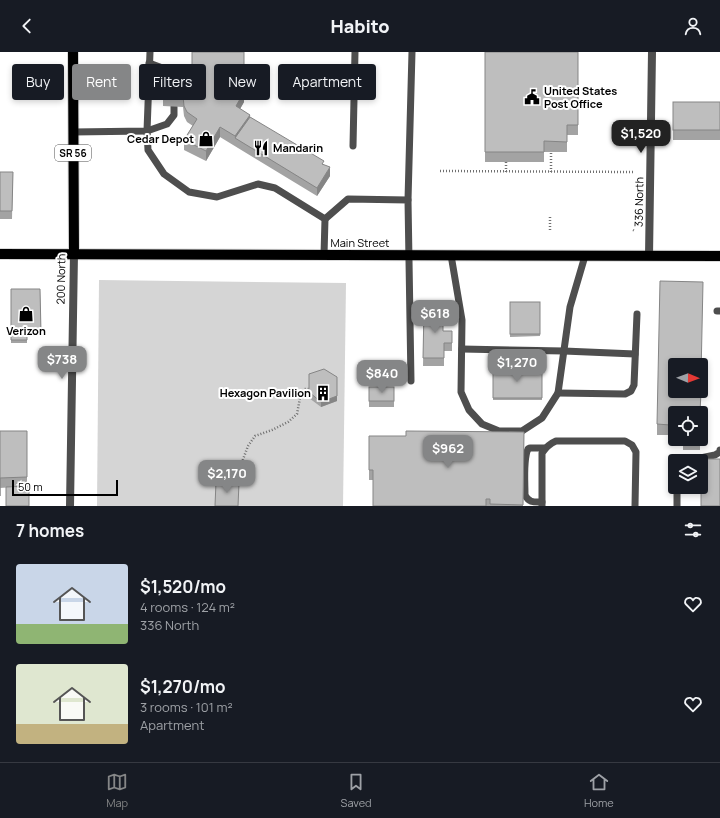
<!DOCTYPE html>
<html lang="en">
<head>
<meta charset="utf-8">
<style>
	body { margin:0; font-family:Manrope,sans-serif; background:#242831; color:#f1f3f6; height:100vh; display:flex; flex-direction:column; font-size:15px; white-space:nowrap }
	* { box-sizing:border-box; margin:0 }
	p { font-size:13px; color:#9ea1a6 }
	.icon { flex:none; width:22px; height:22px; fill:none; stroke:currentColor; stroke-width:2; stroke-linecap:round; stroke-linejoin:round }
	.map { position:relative; height:454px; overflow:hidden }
	.drawer { display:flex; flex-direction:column; background:#171b24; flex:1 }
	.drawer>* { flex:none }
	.banner { position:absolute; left:12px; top:12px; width:400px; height:36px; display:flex; gap:8px }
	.needle { width:26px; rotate:91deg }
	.fabs { position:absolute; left:668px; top:306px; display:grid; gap:8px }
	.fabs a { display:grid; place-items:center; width:40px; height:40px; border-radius:4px; background:#171b24; box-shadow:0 2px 6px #0003; font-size:20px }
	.scale { position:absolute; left:12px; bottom:10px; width:106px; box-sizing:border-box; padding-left:4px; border:2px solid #000; border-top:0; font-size:11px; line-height:14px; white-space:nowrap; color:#000; -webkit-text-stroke:3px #fff; paint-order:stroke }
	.price { position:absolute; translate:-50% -34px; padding:0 9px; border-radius:8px; background:#858687; color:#fff; font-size:13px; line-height:26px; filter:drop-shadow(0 1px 2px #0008) }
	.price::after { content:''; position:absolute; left:50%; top:24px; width:12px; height:9px; margin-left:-6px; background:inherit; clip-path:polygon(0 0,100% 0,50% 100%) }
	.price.selected { background:#222; color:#fff }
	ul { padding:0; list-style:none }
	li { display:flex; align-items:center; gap:12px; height:100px; padding:0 16px }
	li span { display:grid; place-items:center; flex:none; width:112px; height:80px; border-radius:4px; color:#555 }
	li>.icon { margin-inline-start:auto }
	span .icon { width:48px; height:48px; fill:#fffc; stroke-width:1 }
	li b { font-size:17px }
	h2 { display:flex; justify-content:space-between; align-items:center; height:48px; padding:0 16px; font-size:17px }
	.pill { padding:0 14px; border-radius:4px; background:#171b24; box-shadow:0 2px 6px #0003; font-size:14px; line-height:36px }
	.pill.selected { background:#858687; color:#fff }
	header { display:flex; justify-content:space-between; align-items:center; height:52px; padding:0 16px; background:#171b24; font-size:18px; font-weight:800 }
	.dock { display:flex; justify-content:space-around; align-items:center; height:56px; border-top:1px solid #363941; background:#171b24; font-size:11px; color:#9ea1a6 }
	.dock a { display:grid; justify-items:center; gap:2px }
	.dock .selected { color:#858687 }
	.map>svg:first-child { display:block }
	.green { fill:#d5d5d5 }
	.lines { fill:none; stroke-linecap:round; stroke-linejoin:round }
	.primary-casing { stroke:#dbdbdb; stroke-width:12 }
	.path { stroke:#707070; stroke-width:2.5; stroke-dasharray:1 2; stroke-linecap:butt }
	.service { stroke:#4e4e4e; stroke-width:7 }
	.minor { stroke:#4e4e4e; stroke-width:8 }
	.primary { stroke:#000; stroke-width:10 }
	.wall { fill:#a3a3a3 }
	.shaded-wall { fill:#858585 }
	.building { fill:#bebebe; stroke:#858585 }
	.labels { text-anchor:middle; stroke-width:4; stroke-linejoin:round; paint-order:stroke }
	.shield { fill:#fff; stroke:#4c4c4c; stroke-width:1 }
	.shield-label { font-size:10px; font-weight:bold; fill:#000 }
	.poi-label { font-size:11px; font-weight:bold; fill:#000; stroke:#fff; text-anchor:start }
	.street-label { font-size:11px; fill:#000; stroke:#fff }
</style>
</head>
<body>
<header><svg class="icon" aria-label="back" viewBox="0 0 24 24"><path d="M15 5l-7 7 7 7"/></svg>Habito<svg class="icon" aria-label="person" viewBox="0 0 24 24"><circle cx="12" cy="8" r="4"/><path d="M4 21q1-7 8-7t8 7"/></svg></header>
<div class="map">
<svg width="720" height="454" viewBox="0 0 720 454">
	<rect width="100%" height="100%" fill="#fff"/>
	<!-- green -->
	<polygon class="green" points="99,228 346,231 343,454 97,454"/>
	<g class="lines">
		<!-- primary casing -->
		<g class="primary-casing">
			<g id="primary">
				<polyline points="73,0 74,201"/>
				<polyline points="0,202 720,204"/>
			</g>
		</g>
		<!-- path -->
		<g class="path">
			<polyline points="506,110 506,120"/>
			<polyline points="440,119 634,120"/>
			<polyline points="551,120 551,100"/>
			<polyline points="550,165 550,179"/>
			<polyline points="633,178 635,179"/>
			<polyline points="227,433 233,419 242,410 248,394 255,384 272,378 288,370 297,362 300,346 304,337 309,337"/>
		</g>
		<!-- service -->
		<g class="service">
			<polyline points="150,0 147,79 148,98 164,122 189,140 217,145 258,132 275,136 325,167 324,203"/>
			<polyline points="149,11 168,18 174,25"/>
			<polyline points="73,80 147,79 167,72 174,63 174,54"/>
			<polyline points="353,94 355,0"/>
			<polyline points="408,148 412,0"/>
			<polyline points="325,167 348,147 408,148 411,329"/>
			<polyline points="451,203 462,268 461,340 469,358 482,372 499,379 522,379 542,366 558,341 570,255 585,204"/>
			<polyline points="717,259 720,259"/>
			<polyline points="462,297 564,299 635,302"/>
			<polyline points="558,341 625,342 631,339 634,333 637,262"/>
			<polyline points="686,409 715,403 720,400 720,398"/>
			<polyline points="677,435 677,454"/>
			<path d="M542,450C534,450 529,451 525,443C525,430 523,407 528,397L530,396H545"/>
			<path d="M542,454V401C546,395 549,392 556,389H625L632,393L636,400L635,454"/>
		</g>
		<!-- minor -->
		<g class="minor">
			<polyline points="649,204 652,0"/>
			<polyline points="70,454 74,201"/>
		</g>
		<!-- primary -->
		<use href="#primary" class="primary"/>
	</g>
	<!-- wall -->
	<g class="wall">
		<polygon points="485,0 578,0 578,83 567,83 567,100 544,100 544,110 485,110"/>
		<polygon points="163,18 244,50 240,57 250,65 324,113 330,124 317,144 220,85 206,109 184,98 184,88 193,74 187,70 184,64 183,55 163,54"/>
		<rect x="673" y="50" width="47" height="38"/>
		<polygon points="0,120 13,120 12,167 0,167"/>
		<polygon points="11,237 40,237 41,284 27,284 27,291 11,291"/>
		<polygon points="510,250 540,250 540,284 510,285"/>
		<polygon points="424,257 443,279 452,279 452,299 444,299 444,314 423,314"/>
		<polygon points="493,316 542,317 542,348 493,348"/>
		<polygon points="309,322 337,349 321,355 309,346"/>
		<rect x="369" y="335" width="25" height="20"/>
		<polygon points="675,361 675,382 670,382 670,383 657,383 657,372"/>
		<polygon points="0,379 27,379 27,434 0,436 0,454"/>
		<polygon points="524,380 523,454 373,454 373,428 369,428 369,384 406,384"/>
		<rect x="683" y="387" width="17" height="11"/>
	</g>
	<!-- shaded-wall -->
	<g class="shaded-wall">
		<polygon points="244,0 244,50 236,64 236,54"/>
		<polygon points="250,63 250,73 235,86 235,84"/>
		<polygon points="220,75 220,85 206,109 206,99"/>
		<polygon points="330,115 330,124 317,144 317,136"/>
		<polygon points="337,325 337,349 321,355 321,350"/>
	</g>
	<!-- building -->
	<g class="building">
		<polygon points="192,0 244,0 244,40 236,54 250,63 235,84 220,75 206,99 184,88 197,67 187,60 184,54 183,44 163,43 163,18 192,19"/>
		<polygon points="485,0 578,0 578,73 567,73 567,90 544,89 544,100 485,100"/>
		<rect x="673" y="50" width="47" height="28"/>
		<polygon points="250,65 324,109 322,112 330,115 317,136 235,86"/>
		<polygon points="0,120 13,120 12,159 0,159"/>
		<polygon points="660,229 703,230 701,324 701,313 675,313 675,339 701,339 700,361 675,361 675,371 670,371 670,373 657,372"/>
		<polygon points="11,237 40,237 41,281 27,281 27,288 11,288"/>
		<rect x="510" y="250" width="30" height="32"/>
		<polygon points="424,257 443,257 443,279 452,279 452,291 444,291 444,306 423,306"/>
		<polygon points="493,316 542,317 542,346 493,346"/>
		<polygon points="324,317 337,325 337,344 321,350 309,340 309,322"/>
		<rect x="369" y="335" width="25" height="14"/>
		<polygon points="0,379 27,379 27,425 0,426 0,444"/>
		<polygon points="406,379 524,380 523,453 490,452 490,447 486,447 486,454 373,454 373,418 369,418 369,384 406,384"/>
		<rect x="683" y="387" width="17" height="1"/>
		<rect x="701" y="407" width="19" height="47"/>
		<polygon points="216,430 239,431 238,454 215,454"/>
		<polygon points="29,434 29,454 6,454 6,435"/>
	</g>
	<!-- icons -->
	<defs>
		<g id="civic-bare" transform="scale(1.2)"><path d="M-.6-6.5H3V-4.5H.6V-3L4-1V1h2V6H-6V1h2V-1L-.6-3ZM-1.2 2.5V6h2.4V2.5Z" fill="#000" stroke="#fff" stroke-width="2.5" paint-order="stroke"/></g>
		<g id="shop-bare" transform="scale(1.2)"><path d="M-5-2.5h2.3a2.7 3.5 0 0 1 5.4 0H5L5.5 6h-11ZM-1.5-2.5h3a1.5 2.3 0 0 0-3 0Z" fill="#000" stroke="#fff" stroke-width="2.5" paint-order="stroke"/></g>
		<g id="restaurant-bare" transform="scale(1.2)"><path d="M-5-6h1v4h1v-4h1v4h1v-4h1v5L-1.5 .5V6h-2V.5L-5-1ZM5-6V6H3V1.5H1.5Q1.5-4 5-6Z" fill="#000" stroke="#fff" stroke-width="2.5" paint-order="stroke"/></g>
		<g id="building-bare" transform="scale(1.2)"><path d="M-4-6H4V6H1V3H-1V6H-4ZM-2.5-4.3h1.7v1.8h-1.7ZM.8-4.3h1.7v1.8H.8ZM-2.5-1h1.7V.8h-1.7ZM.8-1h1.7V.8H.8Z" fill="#000" stroke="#fff" stroke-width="2.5" paint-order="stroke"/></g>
	</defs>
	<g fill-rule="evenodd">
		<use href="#civic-bare" x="532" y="45"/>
		<use href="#shop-bare" x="206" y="87"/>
		<use href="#restaurant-bare" x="261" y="96"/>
		<use href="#shop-bare" x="26" y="262"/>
		<use href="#building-bare" x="323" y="341"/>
	</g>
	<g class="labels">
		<!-- shield labels -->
		<rect class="shield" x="55" y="93" width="36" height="16" rx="3"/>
		<g class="shield-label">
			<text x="73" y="105">SR 56</text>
		</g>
		<!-- poi labels -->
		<g class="poi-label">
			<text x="544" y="43">United States<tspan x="544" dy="13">Post Office</tspan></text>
			<text x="194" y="91" text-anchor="end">Cedar Depot</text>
			<text x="273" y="100">Mandarin</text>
			<text x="26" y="283" text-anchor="middle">Verizon</text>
			<text x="311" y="345" text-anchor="end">Hexagon Pavilion</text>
		</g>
		<!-- street labels -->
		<g class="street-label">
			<text transform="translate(639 150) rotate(-89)" y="4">336 North</text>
			<text x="360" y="195">Main Street</text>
			<text transform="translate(61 227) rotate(-89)" y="4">200 North</text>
		</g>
	</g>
</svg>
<div class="fabs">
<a><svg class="needle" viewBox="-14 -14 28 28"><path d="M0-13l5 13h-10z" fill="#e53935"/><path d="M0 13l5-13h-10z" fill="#9ea1a6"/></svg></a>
<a><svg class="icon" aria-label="locate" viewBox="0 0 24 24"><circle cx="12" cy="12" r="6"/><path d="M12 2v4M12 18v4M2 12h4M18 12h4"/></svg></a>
<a><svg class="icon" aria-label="layers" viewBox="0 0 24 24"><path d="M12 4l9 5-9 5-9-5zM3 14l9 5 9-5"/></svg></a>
</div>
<div class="scale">50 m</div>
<b class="price selected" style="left:641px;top:102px">$1,520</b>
<b class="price" style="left:435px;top:282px">$618</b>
<b class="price" style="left:62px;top:328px">$738</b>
<b class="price" style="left:517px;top:331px">$1,270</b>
<b class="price" style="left:382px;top:342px">$840</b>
<b class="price" style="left:448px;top:417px">$962</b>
<b class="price" style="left:227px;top:442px">$2,170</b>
<div class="banner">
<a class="pill">Buy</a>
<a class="pill selected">Rent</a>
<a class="pill">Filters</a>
<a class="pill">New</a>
<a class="pill">Apartment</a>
</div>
</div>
<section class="drawer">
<h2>7 homes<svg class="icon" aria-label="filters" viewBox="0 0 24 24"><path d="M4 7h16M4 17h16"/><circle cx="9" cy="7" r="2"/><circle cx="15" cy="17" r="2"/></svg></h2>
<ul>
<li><span style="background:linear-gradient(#c9d6e8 75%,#8fb573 0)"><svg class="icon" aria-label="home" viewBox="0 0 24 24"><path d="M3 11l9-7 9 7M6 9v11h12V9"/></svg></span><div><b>$1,520/mo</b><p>4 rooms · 124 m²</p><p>336 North</p></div><svg class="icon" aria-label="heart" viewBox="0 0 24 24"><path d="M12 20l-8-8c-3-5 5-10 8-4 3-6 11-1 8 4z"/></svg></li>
<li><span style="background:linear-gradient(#dfe7d0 75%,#c2b280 0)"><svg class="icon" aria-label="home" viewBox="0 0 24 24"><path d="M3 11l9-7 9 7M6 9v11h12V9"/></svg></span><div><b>$1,270/mo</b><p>3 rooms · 101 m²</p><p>Apartment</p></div><svg class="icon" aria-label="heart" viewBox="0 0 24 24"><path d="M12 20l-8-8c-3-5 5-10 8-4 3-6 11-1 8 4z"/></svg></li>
</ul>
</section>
<nav class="dock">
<a class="selected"><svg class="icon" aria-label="map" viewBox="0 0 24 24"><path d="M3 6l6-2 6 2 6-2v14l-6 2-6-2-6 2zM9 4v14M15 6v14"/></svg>Map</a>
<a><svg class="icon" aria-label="saved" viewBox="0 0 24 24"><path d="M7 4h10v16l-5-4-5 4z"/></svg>Saved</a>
<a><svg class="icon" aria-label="home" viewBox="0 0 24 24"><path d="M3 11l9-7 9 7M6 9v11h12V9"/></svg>Home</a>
</nav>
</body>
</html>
